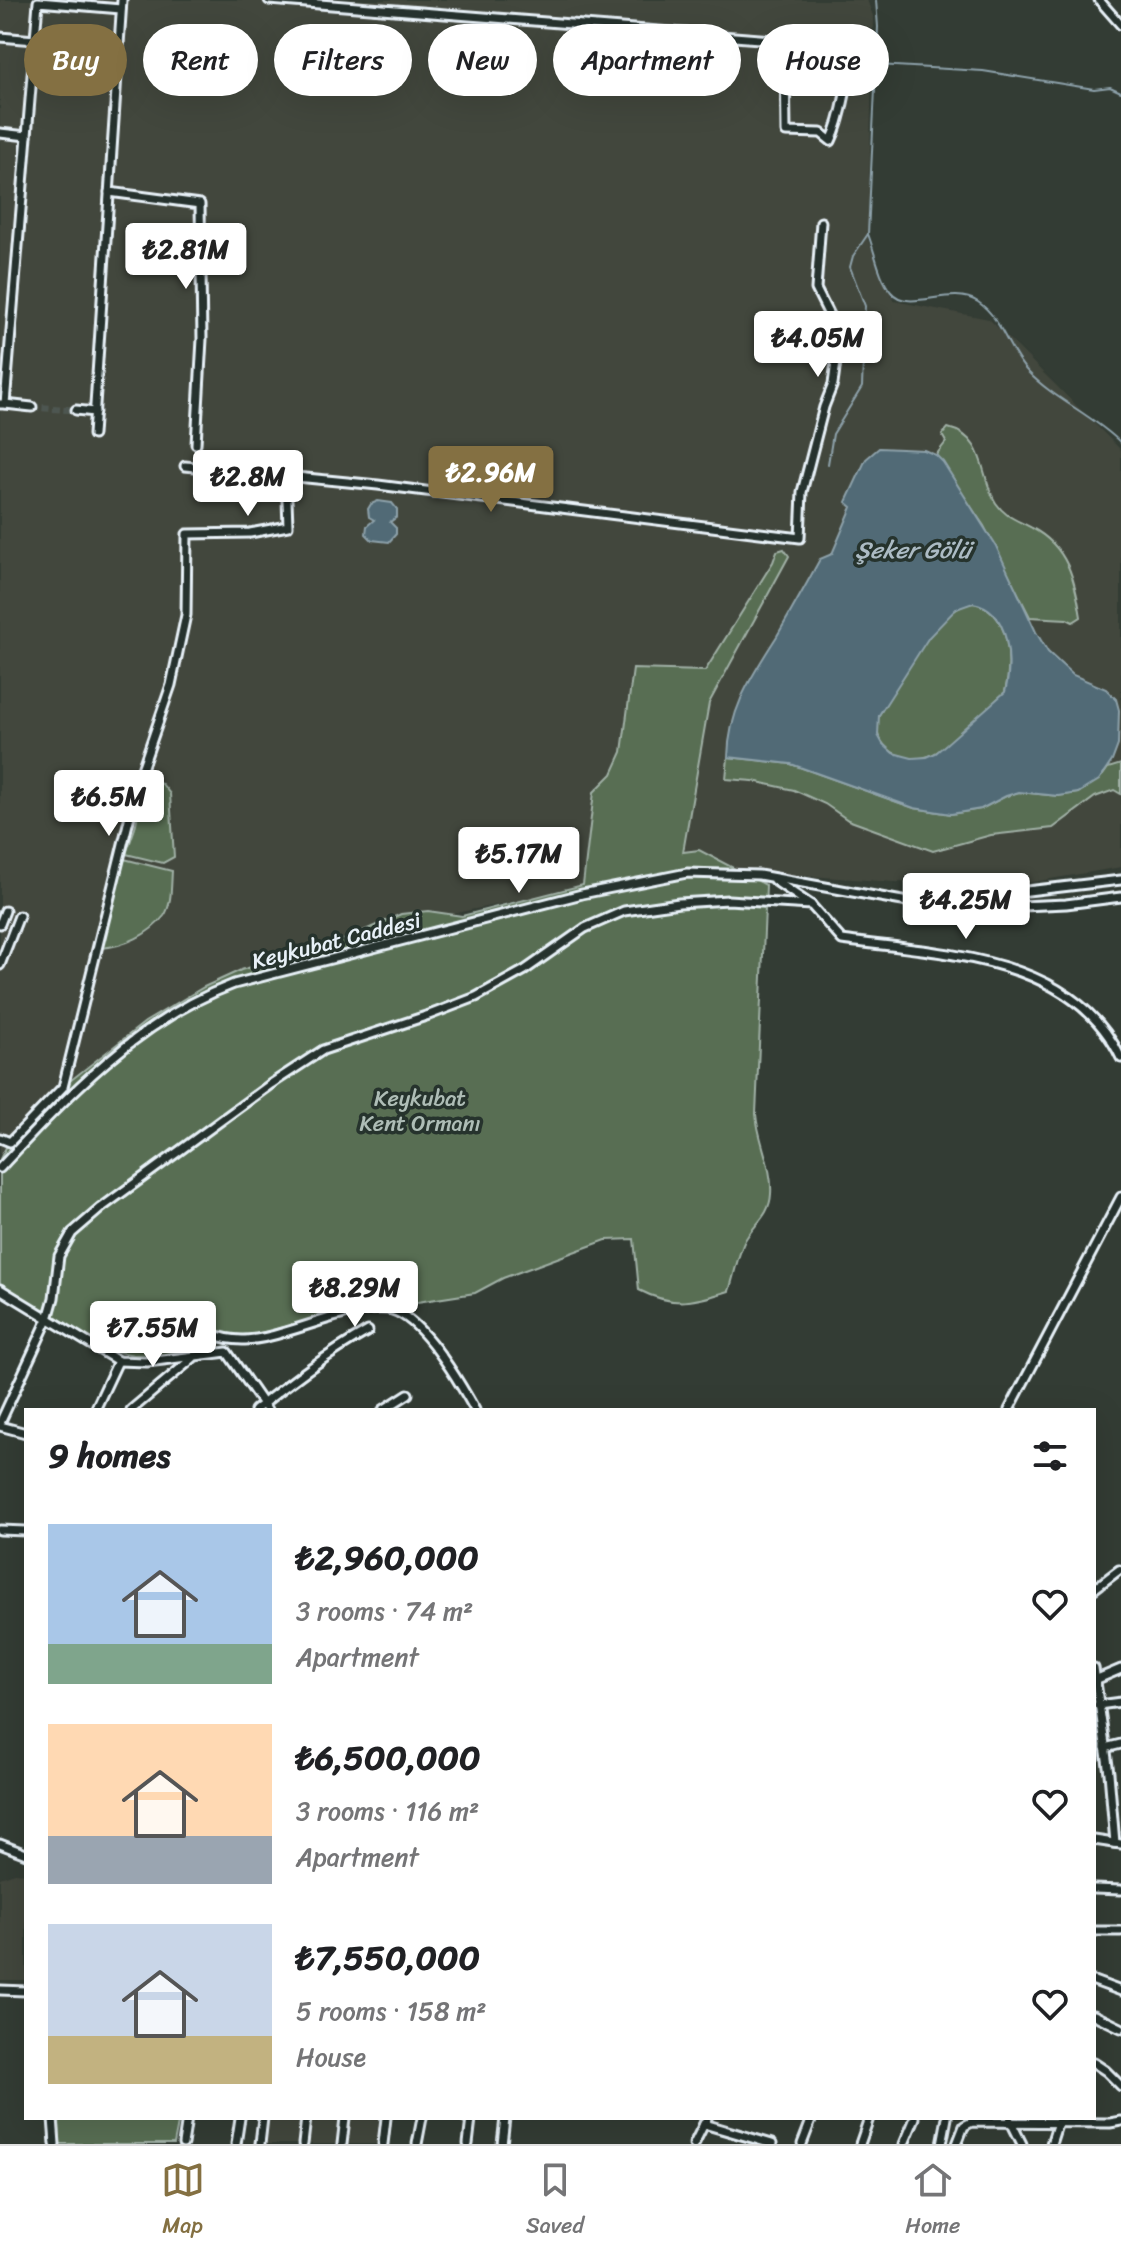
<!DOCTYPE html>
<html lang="en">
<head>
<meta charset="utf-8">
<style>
	body { margin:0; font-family:Sriracha,sans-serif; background:#f6f6f6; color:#202124; height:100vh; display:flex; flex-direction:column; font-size:30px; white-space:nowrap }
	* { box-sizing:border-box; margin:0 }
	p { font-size:26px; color:#757577 }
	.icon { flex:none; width:44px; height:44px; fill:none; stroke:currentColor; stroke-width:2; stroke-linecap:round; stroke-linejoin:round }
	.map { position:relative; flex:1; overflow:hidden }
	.panel { position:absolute; left:24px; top:1408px; width:1072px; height:712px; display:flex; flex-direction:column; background:#fff; border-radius:0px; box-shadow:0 8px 32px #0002 }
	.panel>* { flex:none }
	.top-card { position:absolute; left:24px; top:24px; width:1074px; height:72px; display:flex; gap:16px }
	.price { position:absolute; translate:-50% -68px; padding:0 18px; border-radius:8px; background:#fff; color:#222; font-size:26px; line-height:52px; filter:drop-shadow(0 2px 4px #0008) }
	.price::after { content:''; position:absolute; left:50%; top:48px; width:24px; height:18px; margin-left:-12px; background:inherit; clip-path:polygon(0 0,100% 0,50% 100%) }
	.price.selected { background:#847042; color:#fff }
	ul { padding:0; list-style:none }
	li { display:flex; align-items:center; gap:24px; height:200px; padding:0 24px }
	li span { display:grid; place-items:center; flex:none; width:224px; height:160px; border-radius:0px; color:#555 }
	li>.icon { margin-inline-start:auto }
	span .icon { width:96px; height:96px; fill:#fffc; stroke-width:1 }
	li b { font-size:34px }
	h2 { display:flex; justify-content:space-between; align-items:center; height:96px; padding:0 24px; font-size:34px }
	.tag { padding:0 28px; border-radius:36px; background:#fff; box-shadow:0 8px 32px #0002; font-size:28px; line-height:72px }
	.tag.selected { background:#847042; color:#fff }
	.dock { display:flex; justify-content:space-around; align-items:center; height:112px; border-top:2px solid #e0e0e0; background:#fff; font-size:22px; color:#757577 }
	.dock a { display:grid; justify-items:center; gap:4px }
	.dock .selected { color:#847042 }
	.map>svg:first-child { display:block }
	.built { fill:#43473d }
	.green { fill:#586e53; stroke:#a0b0a6; stroke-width:2 }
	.water { fill:#516b76; stroke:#8da1aa; stroke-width:2; fill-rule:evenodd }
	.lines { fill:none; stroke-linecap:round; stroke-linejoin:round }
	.stream { stroke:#8da1aa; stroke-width:2 }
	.minor-tunnel { stroke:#4e5751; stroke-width:7; stroke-dasharray:7 3.5; stroke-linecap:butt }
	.minor-casing { stroke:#e8f1f8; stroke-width:13 }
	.minor { stroke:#26332d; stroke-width:7 }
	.labels { text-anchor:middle; stroke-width:7; stroke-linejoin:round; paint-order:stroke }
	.street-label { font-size:22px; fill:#e8f1f8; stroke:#26332d }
	.park-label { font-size:22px; fill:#aebdb6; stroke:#26332d }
	.water-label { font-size:24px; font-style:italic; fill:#acbbc4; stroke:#26332d }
</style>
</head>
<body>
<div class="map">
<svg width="1121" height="2144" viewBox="0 0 1121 2144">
	<rect width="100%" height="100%" fill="#333c34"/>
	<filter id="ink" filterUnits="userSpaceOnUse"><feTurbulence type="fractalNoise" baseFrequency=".0125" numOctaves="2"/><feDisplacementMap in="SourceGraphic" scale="16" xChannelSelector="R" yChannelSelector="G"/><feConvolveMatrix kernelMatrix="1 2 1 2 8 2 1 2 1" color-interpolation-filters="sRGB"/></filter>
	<g filter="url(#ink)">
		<!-- built -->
		<g class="built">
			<polygon points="0,0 867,0 873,16 868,240 894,301 989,319 1121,450 1121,867 1009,886 895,882 738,871 665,872 465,911 317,952 175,1003 79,1073 0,1161"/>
			<polygon points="15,1873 26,1874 26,1980 0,1980 0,1878"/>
			<polygon points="256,2118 392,2118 389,2144 253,2144"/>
		</g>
		<!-- green -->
		<g class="green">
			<path d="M948,428C987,437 980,479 996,503C1006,518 1018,520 1032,528C1068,547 1075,580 1081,617L1073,622L1067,619L1030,617L984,526L936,455L946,442L942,435Z"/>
			<path d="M784,549L789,556L709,703L683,852L699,850L766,885L756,1114C758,1141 773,1168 771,1194C770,1214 757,1222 747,1237C739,1248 734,1277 729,1291C694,1302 674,1308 639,1290L634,1239L606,1240L503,1278L475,1293L398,1305H368L237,1339L166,1354L134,1355L109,1350L0,1283V1159L14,1132L59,1086L70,1081L145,1022L204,987L241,970L341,941L401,914L428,911L462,916L583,885L594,792L612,774L622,752L633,669L705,671L773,562L777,551Z"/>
			<path d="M973,603C1011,610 1012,662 1005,692C987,708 949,749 929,756C916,761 898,758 888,749C878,740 875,728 879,715C897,686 938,606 973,603Z"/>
			<polygon points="728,757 791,764 914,808 951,814 981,809 1006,796 1019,792 1058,796 1078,793 1103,775 1108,768 1121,764 1121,794 1114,790 1095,797 1053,828 991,835 933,851 848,820 825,804 794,790 753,781 726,779"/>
			<polygon points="146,779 162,784 170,794 174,857 163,863 126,854 135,828"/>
			<path d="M124,859L172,871C171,884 172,905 164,916C149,935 125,946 101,948Z"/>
			<polygon points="59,2118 179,2118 174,2144 60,2144"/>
		</g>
		<!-- water -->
		<g class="water">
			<path d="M879,448L924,450L936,455L943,462L996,546L1036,632L1048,652L1073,675L1106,689L1116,699L1119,710L1118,745L1112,761L1099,780L1078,793L1058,796L1019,792L1006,796L981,809L951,814L914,808L791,764L728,757C729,708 752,676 777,636C792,610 806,585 820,559L832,554L852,507L846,502L866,459ZM973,603C1010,609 1013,663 1005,692L936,753L927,757L912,758L893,753L883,744L878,735L879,715L929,637L956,609Z"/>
			<polygon points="378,501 392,503 397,509 397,517 390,522 396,528 396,534 389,542 372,540 366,534 367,526 374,520 369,517 368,509 371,504"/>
		</g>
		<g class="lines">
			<!-- stream -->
			<g class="stream">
				<polyline points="877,65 983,71 1094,89 1110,87 1121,92"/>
				<path d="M868,234C875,252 879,278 891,292C909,314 951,284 978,302C1003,319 1007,351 1028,372C1055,400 1093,415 1121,443"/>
				<polyline points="828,464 833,434 862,387 865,306 850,267 853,256 868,234 878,27 876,0"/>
			</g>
			<!-- minor-tunnel -->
			<polyline class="minor-tunnel" points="32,407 76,410"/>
			<!-- minor casing -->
			<g class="minor-casing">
				<g id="minor">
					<path d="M269,0L772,40L840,41L848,48C852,70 841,121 831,141L821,133L786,132L785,54L772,40"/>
					<polyline points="1099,0 1121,25"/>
					<polyline points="0,37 35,40"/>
					<polyline points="785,54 796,52 808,43"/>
					<polyline points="0,133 27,136"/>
					<polyline points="109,192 200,204 202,339 196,444"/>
					<polyline points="0,404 5,404 38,2 121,9"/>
					<polyline points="5,404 32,407"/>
					<polyline points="76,410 95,412"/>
					<polyline points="93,435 122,0"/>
					<polyline points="185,466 378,485 800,538 802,492 824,407 833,384 836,362 834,325 816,289 821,222"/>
					<path d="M774,880L811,905L842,940C939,954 1072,954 1121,1058"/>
					<polyline points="944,891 993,895 1121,880"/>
					<polyline points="0,924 5,911"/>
					<polyline points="0,965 19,916"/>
					<polyline points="0,1138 10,1142 63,1087 140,775 171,685 186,615 187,534 250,533 288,526 286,475"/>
					<path d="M0,1168C68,1095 138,1020 234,984L582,894L687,873L759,875L908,902L976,908L1066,904L1121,897"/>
					<polyline points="0,1289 118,1361 147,1362 227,1352 267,1410"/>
					<path d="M212,1334C236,1344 260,1340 285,1332C314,1324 357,1306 387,1309C420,1313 460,1383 475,1410"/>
					<polyline points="95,1410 118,1361"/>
					<polyline points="131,1410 193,1358"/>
					<path d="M255,1410C292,1381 327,1354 368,1331"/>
					<polyline points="383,1410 408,1394"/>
					<polyline points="1009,1410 1121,1197"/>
					<polyline points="0,1423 48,1319 54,1298 59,1256 72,1233 101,1208 271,1084 323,1050 429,1015 476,997 525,970 585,928 624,911 679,903 728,900 811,905"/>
					<polyline points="0,1426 26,1433"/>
					<polyline points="0,1530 26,1531"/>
					<polyline points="1094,1589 1119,1570"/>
					<polyline points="1094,1668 1109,1773 1115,1843"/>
					<polyline points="1095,1680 1121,1669"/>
					<polyline points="1098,1705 1121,1702"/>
					<polyline points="1105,1748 1121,1744"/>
					<polyline points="1094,1840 1121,1844"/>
					<polyline points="0,1844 26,1854"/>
					<polyline points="1094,1889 1121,1890"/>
					<polyline points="1094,1931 1121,1931"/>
					<polyline points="1094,1981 1121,1991"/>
					<polyline points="0,1990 26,1991"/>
					<polyline points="1094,2015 1121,2028"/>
					<polyline points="1094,2063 1106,2071 1121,2086"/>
					<polyline points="53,2118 55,2144"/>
					<polyline points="465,2118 471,2119 468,2144"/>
					<polyline points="1010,2120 1022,2144"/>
					<polyline points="704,2124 772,2144"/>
					<polyline points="183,2144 187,2118"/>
					<polyline points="236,2144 240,2118"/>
					<polyline points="260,2144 263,2118"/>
					<polyline points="303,2144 306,2118"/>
					<polyline points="342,2144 345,2118"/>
					<polyline points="383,2144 386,2118"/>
					<polyline points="417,2144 422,2118"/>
					<polyline points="502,2144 505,2118"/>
					<polyline points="694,2144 707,2118"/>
					<polyline points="802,2144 812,2118"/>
					<polyline points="860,2144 869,2118"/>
					<polyline points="904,2144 915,2118"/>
					<polyline points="942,2144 947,2118"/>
					<polyline points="957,2144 964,2126 972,2122 1110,2123 1121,2121"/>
					<polyline points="1051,2144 1058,2122"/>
				</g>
			</g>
			<!-- minor -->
			<use href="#minor" class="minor"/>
		</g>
	</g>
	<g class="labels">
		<!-- street labels -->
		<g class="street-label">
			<text transform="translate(336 940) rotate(-14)" y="8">Keykubat Caddesi</text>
		</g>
		<!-- park labels -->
		<g class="park-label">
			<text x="420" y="1106">Keykubat<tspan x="420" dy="25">Kent Ormanı</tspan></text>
		</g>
		<!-- water labels -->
		<g class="water-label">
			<text x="913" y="558">Şeker Gölü</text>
		</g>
	</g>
</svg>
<b class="price" style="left:186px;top:291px">₺2.81M</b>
<b class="price" style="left:818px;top:379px">₺4.05M</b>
<b class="price selected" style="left:491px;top:514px">₺2.96M</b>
<b class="price" style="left:248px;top:518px">₺2.8M</b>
<b class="price" style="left:109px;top:838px">₺6.5M</b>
<b class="price" style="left:519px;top:895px">₺5.17M</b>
<b class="price" style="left:966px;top:941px">₺4.25M</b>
<b class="price" style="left:355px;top:1329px">₺8.29M</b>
<b class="price" style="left:153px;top:1369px">₺7.55M</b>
<div class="top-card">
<a class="tag selected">Buy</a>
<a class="tag">Rent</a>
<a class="tag">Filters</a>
<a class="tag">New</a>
<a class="tag">Apartment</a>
<a class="tag">House</a>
</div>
<section class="panel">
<h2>9 homes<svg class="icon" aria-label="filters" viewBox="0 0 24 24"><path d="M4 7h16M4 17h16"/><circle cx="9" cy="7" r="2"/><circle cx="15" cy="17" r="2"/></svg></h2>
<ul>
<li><span style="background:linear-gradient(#a9c7e8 75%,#7fa58c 0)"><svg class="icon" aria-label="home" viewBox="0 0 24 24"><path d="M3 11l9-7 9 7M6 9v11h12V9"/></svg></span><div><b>₺2,960,000</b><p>3 rooms · 74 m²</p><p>Apartment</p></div><svg class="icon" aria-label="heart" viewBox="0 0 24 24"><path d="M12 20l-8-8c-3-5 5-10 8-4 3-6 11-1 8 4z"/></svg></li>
<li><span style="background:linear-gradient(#ffd9b3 70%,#9aa5b1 0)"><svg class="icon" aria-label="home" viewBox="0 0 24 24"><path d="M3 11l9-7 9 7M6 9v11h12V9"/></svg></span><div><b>₺6,500,000</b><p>3 rooms · 116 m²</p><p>Apartment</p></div><svg class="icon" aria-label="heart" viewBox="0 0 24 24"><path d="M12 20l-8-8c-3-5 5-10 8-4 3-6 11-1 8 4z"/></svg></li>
<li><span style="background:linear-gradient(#c9d6e8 70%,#c2b280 0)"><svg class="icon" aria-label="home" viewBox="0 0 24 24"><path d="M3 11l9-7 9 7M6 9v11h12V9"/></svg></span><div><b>₺7,550,000</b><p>5 rooms · 158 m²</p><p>House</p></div><svg class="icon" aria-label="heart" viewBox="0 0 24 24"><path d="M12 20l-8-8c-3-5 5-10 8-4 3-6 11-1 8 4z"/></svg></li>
</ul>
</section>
</div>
<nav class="dock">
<a class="selected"><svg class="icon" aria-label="map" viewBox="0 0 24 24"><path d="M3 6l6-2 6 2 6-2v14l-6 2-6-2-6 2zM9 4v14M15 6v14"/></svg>Map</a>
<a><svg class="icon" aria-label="saved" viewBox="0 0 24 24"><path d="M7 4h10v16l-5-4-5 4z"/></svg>Saved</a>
<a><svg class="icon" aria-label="home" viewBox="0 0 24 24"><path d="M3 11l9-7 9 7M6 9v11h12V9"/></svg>Home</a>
</nav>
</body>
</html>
